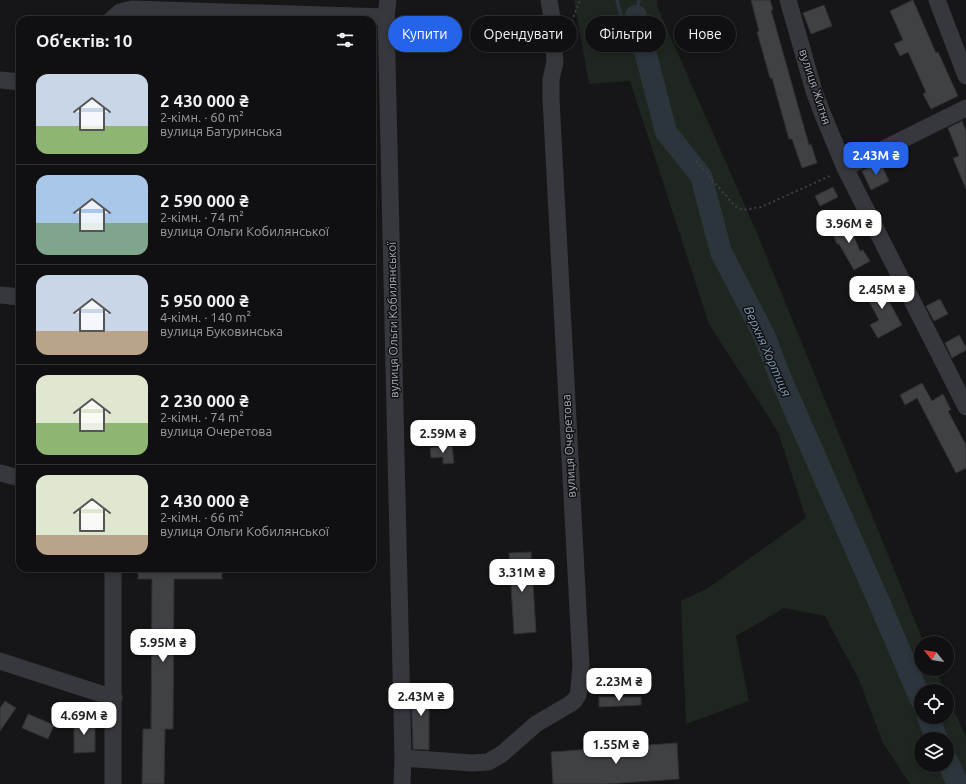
<!DOCTYPE html>
<html lang="uk">
<head>
<meta charset="utf-8">
<style>
	body { margin:0; font-family:Ubuntu,sans-serif; background:#19191b; color:#f1f3f6; height:100vh; display:flex; flex-direction:column; font-size:15px; white-space:nowrap }
	* { box-sizing:border-box; margin:0 }
	p { font-size:13px; color:#9c9d9f }
	.icon { flex:none; width:22px; height:22px; fill:none; stroke:currentColor; stroke-width:2; stroke-linecap:round; stroke-linejoin:round }
	.map { position:relative; flex:1; overflow:hidden }
	.drawer { position:absolute; left:16px; top:16px; width:360px; height:556px; display:flex; flex-direction:column; background:#101012; border-radius:12px; box-shadow:0 2px 6px #0003,0 0 0 1px #303032 }
	.drawer>* { flex:none }
	.guide { position:absolute; left:388px; top:16px; width:380px; height:36px; display:flex; gap:8px }
	.needle { width:26px; rotate:300deg }
	.controls { position:absolute; left:914px; top:636px; display:grid; gap:8px }
	.controls a { display:grid; place-items:center; width:40px; height:40px; border-radius:50%; background:#101012; box-shadow:0 2px 6px #0003,0 0 0 1px #303032; font-size:20px }
	.price { position:absolute; translate:-50% -34px; padding:0 9px; border-radius:8px; background:#fff; color:#222; font-size:13px; line-height:26px; filter:drop-shadow(0 1px 2px #0008) }
	.price::after { content:''; position:absolute; left:50%; top:24px; width:12px; height:9px; margin-left:-6px; background:inherit; clip-path:polygon(0 0,100% 0,50% 100%) }
	.price.active { background:#2563eb; color:#fff }
	ul { padding:0; list-style:none }
	li { display:flex; align-items:center; gap:12px; height:100px; padding:0 20px }
	li+li { border-top:1px solid #303032 }
	li span { display:grid; place-items:center; flex:none; width:112px; height:80px; border-radius:12px; color:#555 }
	li>.icon { margin-inline-start:auto }
	span .icon { width:48px; height:48px; fill:#fffc; stroke-width:1 }
	li b { font-size:17px }
	h2 { display:flex; justify-content:space-between; align-items:center; height:48px; padding:0 20px; font-size:17px }
	.tag { padding:0 14px; border-radius:18px; background:#101012; box-shadow:0 2px 6px #0003,0 0 0 1px #303032; font-size:14px; line-height:36px }
	.tag.active { background:#2563eb; color:#fff }
	.map>svg:first-child { display:block }
	.green { fill:#1e261f; fill-rule:evenodd }
	.lines { fill:none; stroke-linecap:round; stroke-linejoin:round }
	.stream { stroke:#2c353c; stroke-width:3.5 }
	.river { stroke:#2c353c; stroke-width:22 }
	.building { fill:#404145; stroke:#303034 }
	.path { stroke:#3d3f44; stroke-width:2; stroke-dasharray:2 3; stroke-linecap:butt }
	.minor { stroke:#37383d; stroke-width:17 }
	.labels { text-anchor:middle; stroke-width:3; stroke-linejoin:round; paint-order:stroke }
	.street-label { font-size:12px; fill:#a8adb8; stroke:#111113 }
	.water-label { font-size:13px; font-style:italic; fill:#7f9bb3; stroke:#111113 }
</style>
</head>
<body>
<div class="map">
<svg width="966" height="784" viewBox="0 0 966 784">
	<rect width="100%" height="100%" fill="#161618"/>
	<!-- green -->
	<path class="green" d="M574,0H657V6L757,233L924,643H921V669H935L945,691H921V717H947V695L966,737V784H910L883,743L859,680L825,616L784,608L736,636L749,701L686,724L681,601L708,588L806,518L778,432L709,324L630,81L589,84ZM921,739H947V765H921Z"/>
	<g class="lines">
		<!-- stream -->
		<g class="stream">
			<path d="M617,0C620,16 621,20 638,24"/>
			<polyline points="636,16 639,0"/>
		</g>
		<!-- river -->
		<g class="river">
			<polyline points="636,16 666,132 701,176 721,252 765,337 780,377 879,602 921,700"/>
			<polyline points="928,717 937,739"/>
			<polyline points="947,761 958,784"/>
		</g>
	</g>
	<!-- building -->
	<g class="building">
		<polygon points="751,0 770,0 773,10 771,10 809,145 811,144 817,163 802,168 792,139 789,139 772,78 770,78 757,32 759,31"/>
		<polygon points="913,0 936,53 938,52 958,96 931,109 923,94 926,92 908,52 900,56 894,44 903,40 890,11"/>
		<polygon points="824,5 832,26 811,34 803,13"/>
		<polygon points="962,121 966,131 966,189 953,158 959,156 948,128"/>
		<polygon points="880,162 889,181 871,190 862,171"/>
		<polygon points="833,187 838,197 820,206 815,196"/>
		<polygon points="846,218 860,251 863,250 870,261 854,270 839,244 837,244 829,225"/>
		<polygon points="884,280 892,296 887,298 902,325 878,338 870,325 879,320 864,292"/>
		<polygon points="940,299 948,314 934,321 926,306"/>
		<polygon points="959,335 966,347 966,350 952,358 945,343"/>
		<polygon points="922,383 932,401 943,394 951,410 948,411 966,445 966,468 956,473 917,398 905,405 900,395"/>
		<polygon points="452,446 454,463 443,464 443,457 431,458 430,448"/>
		<polygon points="531,552 536,632 514,634 509,553"/>
		<polygon points="138,568 222,568 222,579 174,579 173,729 165,729 164,784 142,784 143,729 151,729 152,579 138,579"/>
		<polygon points="411,685 429,685 429,750 413,749"/>
		<polygon points="599,697 641,697 641,705 599,707"/>
		<polygon points="5,701 16,708 0,731 0,708"/>
		<polygon points="28,714 54,725 48,739 22,728"/>
		<polygon points="74,719 95,719 95,752 74,753"/>
		<polygon points="677,743 679,779 606,784 553,784 551,752"/>
	</g>
	<g class="lines">
		<!-- path -->
		<g class="path">
			<polyline points="568,31 580,0"/>
			<polyline points="696,161 735,206 743,210 761,207 832,175"/>
		</g>
		<!-- minor -->
		<g class="minor">
			<polyline points="388,0 386,17 403,758 402,784"/>
			<polyline points="788,0 814,91 823,115 845,168 966,407"/>
			<polyline points="937,0 966,76"/>
			<polyline points="111,20 120,12 132,9 386,17"/>
			<polyline points="0,80 20,82"/>
			<polyline points="845,168 966,108"/>
			<polyline points="0,295 20,297"/>
			<polyline points="0,473 20,478"/>
			<polyline points="113,568 113,784"/>
			<polyline points="0,661 114,698"/>
			<polyline points="403,758 472,763 488,762 502,754 536,724 570,704 575,700 578,695 579,688 581,666 551,99 551,79 555,62 552,18 549,0"/>
		</g>
	</g>
	<g class="labels">
		<!-- street labels -->
		<g class="street-label">
			<text transform="translate(815 87) rotate(72)" y="4">вулиця Житня</text>
			<text transform="translate(393 320) rotate(-91)" y="4">вулиця Ольги Кобилянської</text>
			<text transform="translate(569 446) rotate(-93)" y="4">вулиця Очеретова</text>
		</g>
		<!-- water labels -->
		<g class="water-label">
			<text transform="translate(768 351) rotate(66)" y="5">Верхня Хортиця</text>
		</g>
	</g>
</svg>
<div class="controls">
<a><svg class="needle" viewBox="-14 -14 28 28"><path d="M0-13l5 13h-10z" fill="#e53935"/><path d="M0 13l5-13h-10z" fill="#9c9d9f"/></svg></a>
<a><svg class="icon" aria-label="locate" viewBox="0 0 24 24"><circle cx="12" cy="12" r="6"/><path d="M12 2v4M12 18v4M2 12h4M18 12h4"/></svg></a>
<a><svg class="icon" aria-label="layers" viewBox="0 0 24 24"><path d="M12 4l9 5-9 5-9-5zM3 14l9 5 9-5"/></svg></a>
</div>
<b class="price active" style="left:876px;top:176px">2.43M ₴</b>
<b class="price" style="left:849px;top:244px">3.96M ₴</b>
<b class="price" style="left:882px;top:310px">2.45M ₴</b>
<b class="price" style="left:443px;top:454px">2.59M ₴</b>
<b class="price" style="left:522px;top:593px">3.31M ₴</b>
<b class="price" style="left:163px;top:663px">5.95M ₴</b>
<b class="price" style="left:619px;top:702px">2.23M ₴</b>
<b class="price" style="left:421px;top:717px">2.43M ₴</b>
<b class="price" style="left:84px;top:736px">4.69M ₴</b>
<b class="price" style="left:616px;top:765px">1.55M ₴</b>
<div class="guide">
<a class="tag active">Купити</a>
<a class="tag">Орендувати</a>
<a class="tag">Фільтри</a>
<a class="tag">Нове</a>
</div>
<section class="drawer">
<h2>Об’єктів: 10<svg class="icon" aria-label="filters" viewBox="0 0 24 24"><path d="M4 7h16M4 17h16"/><circle cx="9" cy="7" r="2"/><circle cx="15" cy="17" r="2"/></svg></h2>
<ul>
<li><span style="background:linear-gradient(#c9d6e8 65%,#8fb573 0)"><svg class="icon" aria-label="home" viewBox="0 0 24 24"><path d="M3 11l9-7 9 7M6 9v11h12V9"/></svg></span><div><b>2 430 000 ₴</b><p>2-кімн. · 60 m²</p><p>вулиця Батуринська</p></div></li>
<li><span style="background:linear-gradient(#a9c7e8 60%,#7fa58c 0)"><svg class="icon" aria-label="home" viewBox="0 0 24 24"><path d="M3 11l9-7 9 7M6 9v11h12V9"/></svg></span><div><b>2 590 000 ₴</b><p>2-кімн. · 74 m²</p><p>вулиця Ольги Кобилянської</p></div></li>
<li><span style="background:linear-gradient(#c9d6e8 70%,#b9a48a 0)"><svg class="icon" aria-label="home" viewBox="0 0 24 24"><path d="M3 11l9-7 9 7M6 9v11h12V9"/></svg></span><div><b>5 950 000 ₴</b><p>4-кімн. · 140 m²</p><p>вулиця Буковинська</p></div></li>
<li><span style="background:linear-gradient(#dfe7d0 60%,#8fb573 0)"><svg class="icon" aria-label="home" viewBox="0 0 24 24"><path d="M3 11l9-7 9 7M6 9v11h12V9"/></svg></span><div><b>2 230 000 ₴</b><p>2-кімн. · 74 m²</p><p>вулиця Очеретова</p></div></li>
<li><span style="background:linear-gradient(#dfe7d0 75%,#b9a48a 0)"><svg class="icon" aria-label="home" viewBox="0 0 24 24"><path d="M3 11l9-7 9 7M6 9v11h12V9"/></svg></span><div><b>2 430 000 ₴</b><p>2-кімн. · 66 m²</p><p>вулиця Ольги Кобилянської</p></div></li>
</ul>
</section>
</div>
</body>
</html>
